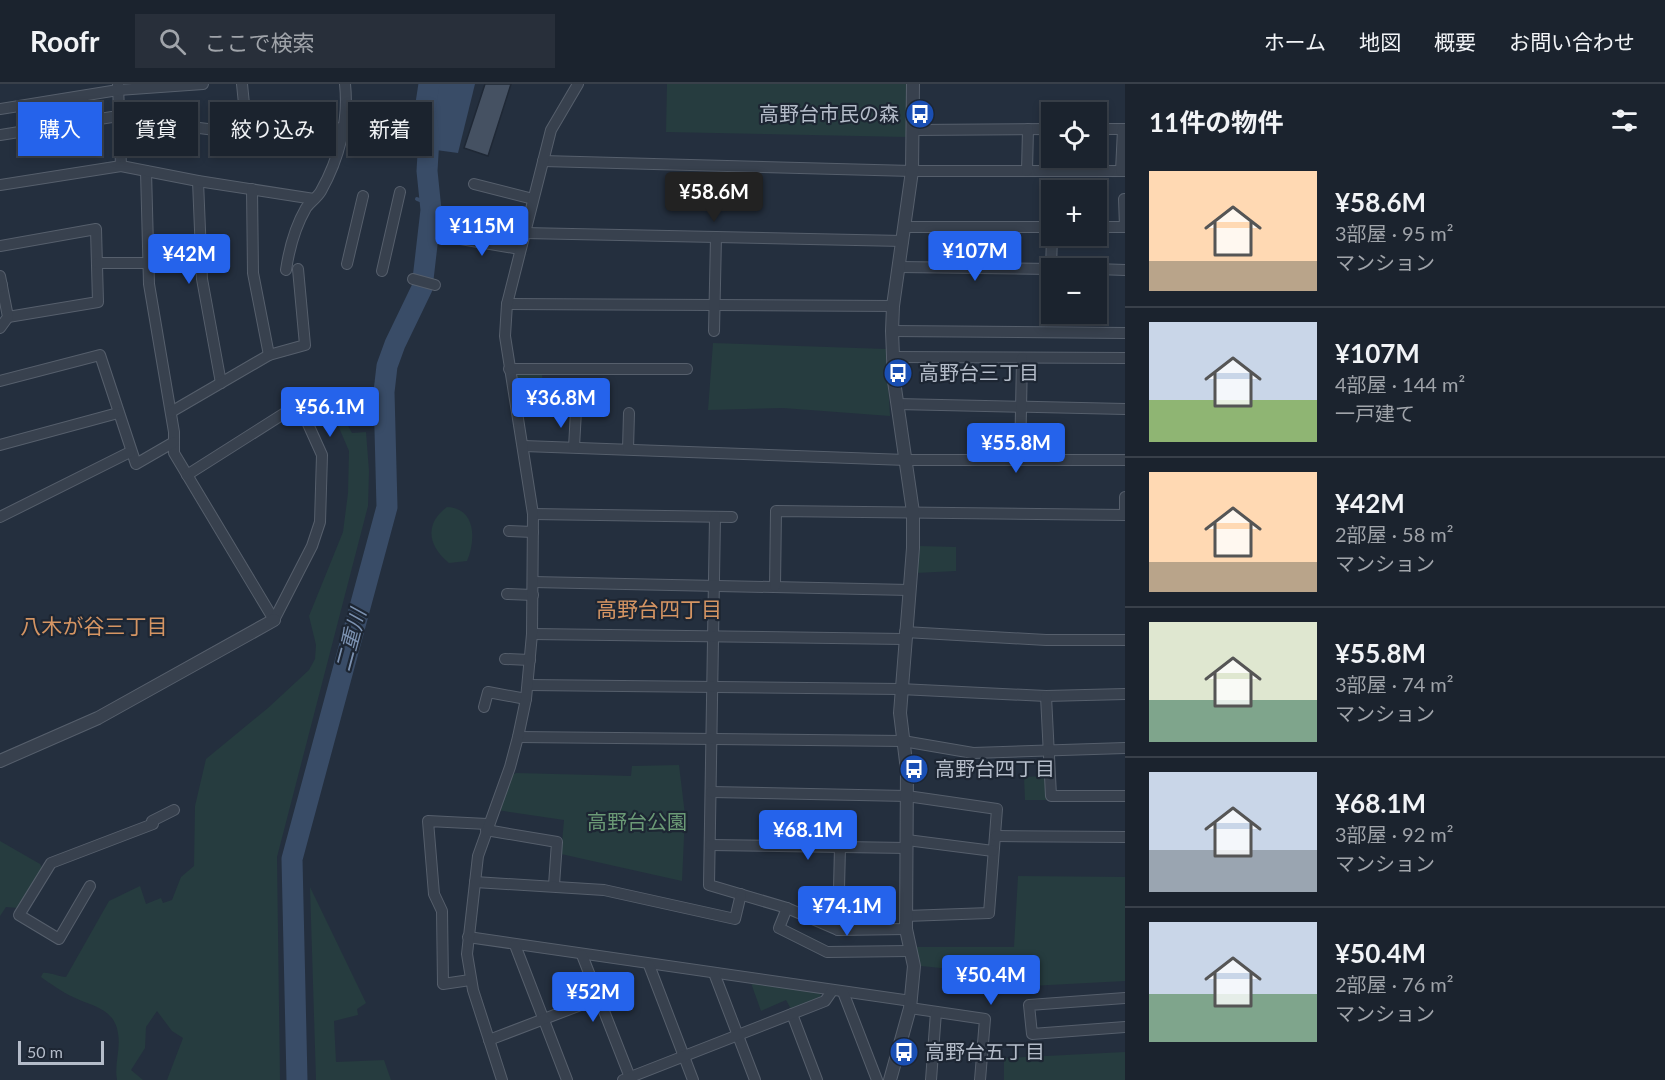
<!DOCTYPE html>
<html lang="ja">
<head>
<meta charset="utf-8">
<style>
	body { margin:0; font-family:Lato,"Noto Sans JP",sans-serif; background:#282f3a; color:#f1f3f6; height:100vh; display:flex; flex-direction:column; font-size:22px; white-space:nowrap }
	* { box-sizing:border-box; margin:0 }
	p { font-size:20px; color:#a0a4aa }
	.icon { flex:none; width:33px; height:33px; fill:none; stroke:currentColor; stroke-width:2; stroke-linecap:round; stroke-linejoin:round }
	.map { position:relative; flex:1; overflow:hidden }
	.details { display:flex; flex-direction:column; background:#1b232e; width:540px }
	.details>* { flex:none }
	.guide { position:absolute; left:18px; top:18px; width:570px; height:54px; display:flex; gap:12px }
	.buttons { position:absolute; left:1041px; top:18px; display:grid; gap:12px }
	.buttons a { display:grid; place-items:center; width:66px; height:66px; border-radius:0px; background:#1b232e; box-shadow:0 3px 9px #0003,0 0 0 2px #39404a; font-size:30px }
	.scale { position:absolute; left:18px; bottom:15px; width:86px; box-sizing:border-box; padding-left:6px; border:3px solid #b4bcc9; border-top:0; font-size:16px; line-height:21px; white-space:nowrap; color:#b4bcc9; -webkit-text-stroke:4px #1d2633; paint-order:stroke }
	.price { position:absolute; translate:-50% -51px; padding:0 14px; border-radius:6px; background:#2563eb; color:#fff; font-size:20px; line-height:39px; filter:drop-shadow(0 2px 3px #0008) }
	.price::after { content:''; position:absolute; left:50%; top:36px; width:18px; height:14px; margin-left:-9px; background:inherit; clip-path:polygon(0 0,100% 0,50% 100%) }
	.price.selected { background:#222; color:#fff }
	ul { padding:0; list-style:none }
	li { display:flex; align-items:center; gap:18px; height:150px; padding:0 24px }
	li+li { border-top:2px solid #39404a }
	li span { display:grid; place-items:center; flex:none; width:168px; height:120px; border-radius:0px; color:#555 }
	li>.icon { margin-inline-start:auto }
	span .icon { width:72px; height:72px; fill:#fffc; stroke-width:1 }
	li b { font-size:26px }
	h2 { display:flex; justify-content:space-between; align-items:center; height:72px; padding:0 24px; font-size:26px }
	.tag { padding:0 21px; border-radius:0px; background:#1b232e; box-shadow:0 3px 9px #0003,0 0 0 2px #39404a; font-size:21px; line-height:54px }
	.tag.selected { background:#2563eb; color:#fff }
	header { display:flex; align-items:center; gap:36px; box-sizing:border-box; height:84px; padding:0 30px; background:#1b232e; border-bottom:2px solid #39404a }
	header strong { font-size:28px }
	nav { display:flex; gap:33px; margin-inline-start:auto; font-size:21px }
	.search { width:420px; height:54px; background:#282f3a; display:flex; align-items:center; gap:15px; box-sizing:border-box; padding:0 21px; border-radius:0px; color:#a0a4aa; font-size:22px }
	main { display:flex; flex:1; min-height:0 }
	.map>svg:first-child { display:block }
	.green { fill:#263c3f }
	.water { fill:#394c67 }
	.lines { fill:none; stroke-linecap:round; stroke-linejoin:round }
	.stream { stroke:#394c67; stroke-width:4 }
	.river { stroke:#394c67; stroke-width:21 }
	.building { fill:#455162; stroke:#1f2835; stroke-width:1.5 }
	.minor-casing { stroke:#565f6c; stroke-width:12 }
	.tertiary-casing { stroke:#565f6c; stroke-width:14 }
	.minor { stroke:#38414e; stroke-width:10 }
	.tertiary { stroke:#38414e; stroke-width:12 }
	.labels { text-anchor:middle; stroke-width:4.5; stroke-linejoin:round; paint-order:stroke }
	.poi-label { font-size:20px; fill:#b4bcc9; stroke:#1d2633; text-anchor:start }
	.park-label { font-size:20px; fill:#6b9a76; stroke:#1d2633 }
	.neighbourhood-label { font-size:21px; fill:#d59563; stroke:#1d2633 }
	.water-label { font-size:21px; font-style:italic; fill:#7c92b1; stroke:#1d2633 }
</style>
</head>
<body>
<header>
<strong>Roofr</strong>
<div class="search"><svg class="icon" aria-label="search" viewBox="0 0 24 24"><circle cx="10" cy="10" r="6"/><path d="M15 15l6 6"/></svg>ここで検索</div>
<nav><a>ホーム</a><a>地図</a><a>概要</a><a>お問い合わせ</a></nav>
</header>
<main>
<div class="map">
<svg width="1125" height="996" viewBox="0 0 1125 996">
	<rect width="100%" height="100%" fill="#242f3e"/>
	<!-- green -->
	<g class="green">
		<polygon points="667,0 908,0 907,53 666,48"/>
		<polygon points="713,259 886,265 890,332 783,324 708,326"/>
		<polygon points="542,289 544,324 522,326 515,294 519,290"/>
		<path d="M341,329L352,349L366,348L369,387L368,422L277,773L280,996H167L183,954L172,947L157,927L146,943L145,964L131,986L143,996H117C114,980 121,965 118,949C114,923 90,922 73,913C62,908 51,900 41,893L43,889C50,888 58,893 66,893L109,817L140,802L146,820L161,814L163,819L172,816L181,793L194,782L195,722L206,675L268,624L309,586L315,575L316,561L309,532L343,448L348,409L349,367L334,332Z"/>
		<path d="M447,423C476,424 476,456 467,477L449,479C428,462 424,440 447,423Z"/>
		<polygon points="920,462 956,463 956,487 916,489"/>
		<polygon points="679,681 685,731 682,797 561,770 564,736 497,726 510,692 516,689 631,692 632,682"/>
		<polygon points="1046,692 1047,716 1025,716 1024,693"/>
		<polygon points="0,757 40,780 42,784 18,824 6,823 0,832"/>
		<polygon points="1018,792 1125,793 1125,897 1009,903 1010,891 921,882 915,863 1014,863"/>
		<polygon points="310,803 366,919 357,925 358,931 334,937 336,978 384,976 391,996 316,996"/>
		<polygon points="751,899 820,909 821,913 791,925 786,916 761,927"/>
		<polygon points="1125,968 1125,996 1004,996 1004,974"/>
	</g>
	<!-- water -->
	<polygon class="water" points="435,0 475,0 458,69 436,66 433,28"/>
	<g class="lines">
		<!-- stream -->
		<polyline class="stream" points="417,115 430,120"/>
		<!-- river -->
		<polyline class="river" points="297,996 292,775 387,423 384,308 387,282 395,260 422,204 431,126 427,87 429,53 425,26 429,0"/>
	</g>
	<!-- building -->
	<polygon class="building" points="485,0 511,0 488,72 464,64"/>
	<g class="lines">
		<!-- minor casing -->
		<g class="minor-casing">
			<g id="minor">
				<polyline points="242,0 247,50"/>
				<polyline points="118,1 121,82"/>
				<polyline points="0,25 118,6 203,0"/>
				<polyline points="1096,45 1125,45"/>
				<polyline points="913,46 1052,45"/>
				<polyline points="0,51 112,33 247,50 344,44"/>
				<polyline points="543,77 912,87 1125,87"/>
				<polyline points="146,87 149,200 174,348 174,369 274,536"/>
				<polyline points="1027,87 1028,45"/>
				<polyline points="1121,87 1123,45"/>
				<polyline points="198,97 202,195 221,299"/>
				<polyline points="474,100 533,115"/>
				<polyline points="0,101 121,82 198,97 314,115"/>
				<polyline points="252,105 253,189 269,271"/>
				<polyline points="1124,115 1125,143"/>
				<polyline points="905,143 1052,143"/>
				<polyline points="1096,143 1125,143"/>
				<polyline points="524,149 903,157"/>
				<polyline points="449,153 520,165"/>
				<polyline points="0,162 96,145 98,218 8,233"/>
				<polyline points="97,179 147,179"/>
				<polyline points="347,180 363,112"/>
				<polyline points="899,183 1052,185"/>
				<polyline points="1051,185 1052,152"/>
				<polyline points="1096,185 1125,186"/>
				<path d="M286,186C289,166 295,143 306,124C310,118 317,114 321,107C339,75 349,37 345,0"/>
				<polyline points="382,187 400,108"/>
				<polyline points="0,192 8,233 0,244"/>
				<polyline points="413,195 435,201"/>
				<polyline points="507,220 893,222"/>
				<polyline points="714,247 716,153"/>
				<polyline points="892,247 1125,249"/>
				<polyline points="892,273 1125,274"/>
				<polyline points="509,285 687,285"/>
				<polyline points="0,297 100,271 136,380 174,358"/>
				<polyline points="897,320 1125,325"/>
				<polyline points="171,328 269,271 305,261 298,185"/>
				<polyline points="0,361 118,329"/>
				<polyline points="524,362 906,376 1125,376"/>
				<polyline points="574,363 576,327"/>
				<polyline points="628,365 629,329"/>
				<polyline points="1020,376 1022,274"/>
				<polyline points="187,391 299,320 322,371 320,438 312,462 274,536"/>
				<polyline points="533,430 732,433"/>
				<polyline points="0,433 130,368"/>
				<polyline points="715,433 709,801 787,824 838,846 906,845"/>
				<polyline points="509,447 533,448"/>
				<polyline points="533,498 909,506"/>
				<polyline points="775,502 776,427 1125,431 1125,413"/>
				<polyline points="507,510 533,511"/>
				<polyline points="905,548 1046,556 1125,556"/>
				<polyline points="532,550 904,555"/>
				<polyline points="505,575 530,576"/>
				<polyline points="528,601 900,605 1046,612 1125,610"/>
				<polyline points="1046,612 1051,712 1125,712"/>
				<polyline points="484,623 488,608 526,615"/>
				<polyline points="518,653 903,657 973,669 1125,664"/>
				<polyline points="711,708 907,712 997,725 989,829 906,832"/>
				<polyline points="152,737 174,726"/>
				<polyline points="486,746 557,758 554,801"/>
				<polyline points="996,752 1125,753"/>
				<polyline points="907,756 993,767"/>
				<polyline points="710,761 907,764"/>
				<polyline points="475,798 604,806 735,835 741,810"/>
				<polyline points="90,802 59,855 19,831 51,779 153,740"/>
				<polyline points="787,824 779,844 827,868 909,867"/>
				<polyline points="838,846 840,763"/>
				<polyline points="468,853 911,917"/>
				<polyline points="515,861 567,996"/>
				<polyline points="582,871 631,996"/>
				<polyline points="649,881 693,996"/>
				<polyline points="714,889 755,996"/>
				<polyline points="470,896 443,900 442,827 434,810 428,737 487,740"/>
				<polyline points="843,908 877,996"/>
				<polyline points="1125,914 1029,921 1032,950 1125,943"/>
				<polyline points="910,924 985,935 980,996"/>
				<polyline points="792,930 817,996"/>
				<polyline points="489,956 599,914"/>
				<polyline points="502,996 473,906 467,870 478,772 510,683 518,653 526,615 532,550 533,430 505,252 507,220 551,46 578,0"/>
				<polyline points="623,996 825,917 832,907"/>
				<polyline points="931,996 936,928"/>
			</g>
		</g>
		<!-- tertiary casing -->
		<g class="tertiary-casing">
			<g id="tertiary">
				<polyline points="0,202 1,201"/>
				<polyline points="0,677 98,634 274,536"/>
				<polyline points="890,996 910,924 914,882 906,845 907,686 900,629 913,464 913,428 894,297 892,247 893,222 912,87 913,0"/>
			</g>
		</g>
		<!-- minor -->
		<use href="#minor" class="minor"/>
		<!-- tertiary -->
		<use href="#tertiary" class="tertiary"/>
	</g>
	<!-- icons -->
	<defs>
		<g id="bus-disc" transform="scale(1.5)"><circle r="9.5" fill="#1a4fb4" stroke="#1d2633"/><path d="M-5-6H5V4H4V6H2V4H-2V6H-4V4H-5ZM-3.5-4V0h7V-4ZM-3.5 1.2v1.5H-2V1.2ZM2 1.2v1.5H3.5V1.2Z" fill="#fff"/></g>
	</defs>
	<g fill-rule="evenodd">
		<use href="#bus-disc" x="920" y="30"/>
		<use href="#bus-disc" x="898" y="289"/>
		<use href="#bus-disc" x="914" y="685"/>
		<use href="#bus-disc" x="904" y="968"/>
	</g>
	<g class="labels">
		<!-- poi labels -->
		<g class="poi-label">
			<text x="899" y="37" text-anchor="end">高野台市民の森</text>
			<text x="919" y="296">高野台三丁目</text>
			<text x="935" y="692">高野台四丁目</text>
			<text x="925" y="975">高野台五丁目</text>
		</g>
		<!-- park labels -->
		<g class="park-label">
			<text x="637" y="745">高野台公園</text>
		</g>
		<!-- neighbourhood labels -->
		<g class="neighbourhood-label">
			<text x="659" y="533">高野台四丁目</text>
			<text x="94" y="550">八木が谷三丁目</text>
		</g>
		<!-- water labels -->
		<g class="water-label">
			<text transform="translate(351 556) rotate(-75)" y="7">二重川</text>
		</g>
	</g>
</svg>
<div class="buttons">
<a><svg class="icon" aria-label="locate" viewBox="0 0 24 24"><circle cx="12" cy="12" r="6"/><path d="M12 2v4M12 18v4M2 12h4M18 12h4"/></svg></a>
<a>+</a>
<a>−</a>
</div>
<div class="scale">50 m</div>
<b class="price selected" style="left:714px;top:139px">¥58.6M</b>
<b class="price" style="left:482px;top:173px">¥115M</b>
<b class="price" style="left:975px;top:198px">¥107M</b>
<b class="price" style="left:189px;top:201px">¥42M</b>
<b class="price" style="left:561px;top:345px">¥36.8M</b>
<b class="price" style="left:330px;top:354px">¥56.1M</b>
<b class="price" style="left:1016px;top:390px">¥55.8M</b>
<b class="price" style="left:808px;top:777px">¥68.1M</b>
<b class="price" style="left:847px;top:853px">¥74.1M</b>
<b class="price" style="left:991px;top:922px">¥50.4M</b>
<b class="price" style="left:593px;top:939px">¥52M</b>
<div class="guide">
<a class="tag selected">購入</a>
<a class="tag">賃貸</a>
<a class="tag">絞り込み</a>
<a class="tag">新着</a>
</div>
</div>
<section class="details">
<h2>11件の物件<svg class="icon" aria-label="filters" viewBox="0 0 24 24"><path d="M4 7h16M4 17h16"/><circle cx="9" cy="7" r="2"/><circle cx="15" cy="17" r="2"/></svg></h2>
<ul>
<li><span style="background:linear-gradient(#ffd9b3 75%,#b9a48a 0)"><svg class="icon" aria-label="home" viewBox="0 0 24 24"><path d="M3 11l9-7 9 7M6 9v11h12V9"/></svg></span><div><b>¥58.6M</b><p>3部屋 · 95 m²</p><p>マンション</p></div></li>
<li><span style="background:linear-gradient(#c9d6e8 65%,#8fb573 0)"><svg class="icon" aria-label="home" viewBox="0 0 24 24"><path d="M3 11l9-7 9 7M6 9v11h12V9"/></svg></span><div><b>¥107M</b><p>4部屋 · 144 m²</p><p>一戸建て</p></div></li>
<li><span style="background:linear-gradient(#ffd9b3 75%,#b9a48a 0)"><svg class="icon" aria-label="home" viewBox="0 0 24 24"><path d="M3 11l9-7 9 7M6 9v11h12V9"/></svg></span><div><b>¥42M</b><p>2部屋 · 58 m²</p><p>マンション</p></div></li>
<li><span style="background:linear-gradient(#dfe7d0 65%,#7fa58c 0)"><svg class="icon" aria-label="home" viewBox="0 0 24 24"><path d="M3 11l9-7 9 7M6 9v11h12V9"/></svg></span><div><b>¥55.8M</b><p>3部屋 · 74 m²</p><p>マンション</p></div></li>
<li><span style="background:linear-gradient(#c9d6e8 65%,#9aa5b1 0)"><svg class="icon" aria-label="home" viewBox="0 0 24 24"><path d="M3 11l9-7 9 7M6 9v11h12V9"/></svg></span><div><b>¥68.1M</b><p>3部屋 · 92 m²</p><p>マンション</p></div></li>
<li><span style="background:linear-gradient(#c9d6e8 60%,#7fa58c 0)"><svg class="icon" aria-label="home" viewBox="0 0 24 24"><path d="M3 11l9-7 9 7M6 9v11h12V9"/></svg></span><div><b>¥50.4M</b><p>2部屋 · 76 m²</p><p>マンション</p></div></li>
</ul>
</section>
</main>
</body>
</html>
